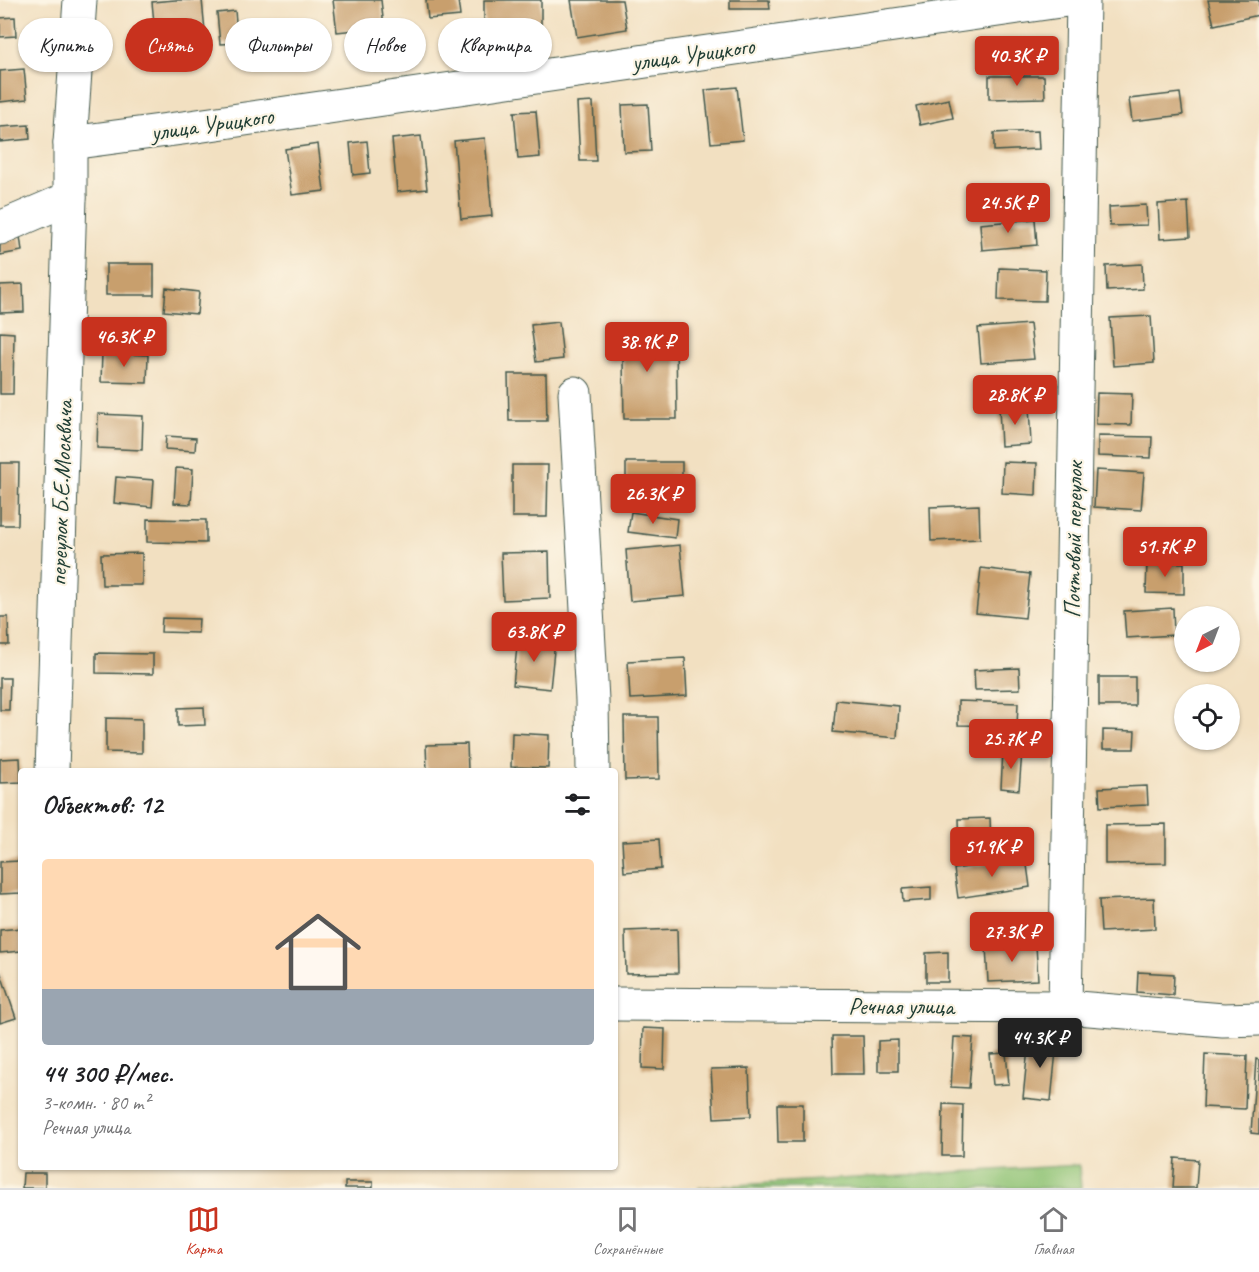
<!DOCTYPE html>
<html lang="ru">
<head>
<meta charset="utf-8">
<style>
	body { margin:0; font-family:Caveat,sans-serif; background:#f6f6f6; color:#202124; height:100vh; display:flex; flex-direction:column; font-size:22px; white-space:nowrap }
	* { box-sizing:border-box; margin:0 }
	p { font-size:20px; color:#757577 }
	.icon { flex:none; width:33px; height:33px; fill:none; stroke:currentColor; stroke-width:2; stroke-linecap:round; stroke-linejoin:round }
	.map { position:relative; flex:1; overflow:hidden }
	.panel { position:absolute; left:18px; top:768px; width:600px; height:402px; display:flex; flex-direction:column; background:#fff; border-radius:6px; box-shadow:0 2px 4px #0004 }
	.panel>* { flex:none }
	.banner { position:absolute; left:18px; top:18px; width:600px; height:54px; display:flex; gap:12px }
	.needle { width:39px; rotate:222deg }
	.tools { position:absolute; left:1174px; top:606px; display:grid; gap:12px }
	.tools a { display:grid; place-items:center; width:66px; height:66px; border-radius:50%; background:#fff; box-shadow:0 2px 4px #0004; font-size:30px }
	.price { position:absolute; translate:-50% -51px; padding:0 14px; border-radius:6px; background:#c8321e; color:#fff; font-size:20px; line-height:39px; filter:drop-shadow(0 2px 3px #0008) }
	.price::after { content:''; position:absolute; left:50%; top:36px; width:18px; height:14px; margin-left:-9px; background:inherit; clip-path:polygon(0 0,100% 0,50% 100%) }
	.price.current { background:#222; color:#fff }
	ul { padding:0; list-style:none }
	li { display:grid; align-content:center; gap:12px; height:318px; padding:0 24px }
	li+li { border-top:2px solid #e0e0e0 }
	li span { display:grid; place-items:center; height:186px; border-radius:6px; color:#555 }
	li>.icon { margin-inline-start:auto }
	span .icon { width:108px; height:108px; fill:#fffc; stroke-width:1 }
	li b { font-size:26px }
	h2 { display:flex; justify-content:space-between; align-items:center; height:72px; padding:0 24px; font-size:26px }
	.pill { padding:0 21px; border-radius:27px; background:#fff; box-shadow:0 2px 4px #0004; font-size:21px; line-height:54px }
	.pill.current { background:#c8321e; color:#fff }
	.dock { display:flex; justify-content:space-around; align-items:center; height:84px; border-top:2px solid #e0e0e0; background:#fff; font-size:16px; color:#757577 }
	.dock a { display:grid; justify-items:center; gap:3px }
	.dock .current { color:#c8321e }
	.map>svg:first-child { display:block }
	.green { fill:#8fc375; stroke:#578054; stroke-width:1.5 }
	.building { fill:#c89f6d }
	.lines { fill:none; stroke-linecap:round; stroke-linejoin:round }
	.minor-casing { stroke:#3f5549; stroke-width:35 }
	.minor { stroke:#fff; stroke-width:33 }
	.labels { text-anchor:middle; stroke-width:4.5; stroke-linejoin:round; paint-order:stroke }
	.street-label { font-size:24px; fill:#1f3d34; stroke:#fcf5e5 }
</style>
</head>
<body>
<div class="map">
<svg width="1259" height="1188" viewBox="0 0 1259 1188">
	<rect width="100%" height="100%" fill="#fcf5e5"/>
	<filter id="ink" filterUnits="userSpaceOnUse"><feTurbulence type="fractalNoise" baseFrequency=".0167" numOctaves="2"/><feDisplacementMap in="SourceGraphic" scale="12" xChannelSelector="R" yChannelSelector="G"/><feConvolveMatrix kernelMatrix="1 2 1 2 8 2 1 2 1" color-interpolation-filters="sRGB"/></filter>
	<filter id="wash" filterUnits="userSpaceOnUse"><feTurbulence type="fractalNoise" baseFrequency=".008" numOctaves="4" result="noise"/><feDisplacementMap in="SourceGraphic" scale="24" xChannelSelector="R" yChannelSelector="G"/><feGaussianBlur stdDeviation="1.35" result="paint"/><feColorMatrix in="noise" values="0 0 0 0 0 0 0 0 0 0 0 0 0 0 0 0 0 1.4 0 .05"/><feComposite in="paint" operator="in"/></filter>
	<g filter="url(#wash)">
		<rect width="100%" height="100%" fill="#f2e0c1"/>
		<!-- green -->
		<polygon class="green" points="1079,1165 1081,1188 698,1188 719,1186"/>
		<g id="blocks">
			<!-- building -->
			<g class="building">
				<polygon points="175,0 202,0 206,41 186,43 188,63 158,65 152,2"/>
				<polygon points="333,0 381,0 384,27 337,32"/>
				<polygon points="426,0 458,0 460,16 428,19"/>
				<rect x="484" y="0" width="57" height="39"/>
				<polygon points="571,0 622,0 627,29 577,37"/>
				<polygon points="730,0 769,0 770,9 730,9"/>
				<polygon points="1208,0 1259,0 1259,15 1214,25"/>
				<polygon points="235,11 238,43 220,44 217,13"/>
				<polygon points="15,17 16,36 0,37 0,18"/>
				<polygon points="24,69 27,99 0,102 0,71"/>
				<polygon points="989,76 1044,76 1045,98 989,99"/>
				<polygon points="737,87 743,140 711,143 705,90"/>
				<polygon points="1180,93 1183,115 1132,121 1129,99"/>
				<polygon points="949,99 953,118 920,125 916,106"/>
				<polygon points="593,102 596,161 580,161 577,103"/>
				<polygon points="648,104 651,151 624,152 622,105"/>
				<polygon points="536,111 540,157 518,159 514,112"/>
				<polygon points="29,125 30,139 0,142 0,127"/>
				<polygon points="1038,131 1039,149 994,151 994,133"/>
				<polygon points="421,136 427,189 397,192 392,139"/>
				<polygon points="485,138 492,216 461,219 454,141"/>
				<polygon points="367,141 370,173 353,175 350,143"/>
				<polygon points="318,144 324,191 292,195 285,149"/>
				<polygon points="1188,202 1190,237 1160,239 1158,204"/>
				<polygon points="1146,205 1147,225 1110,226 1109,207"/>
				<polygon points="1035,219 1037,245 982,250 980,224"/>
				<polygon points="20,236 22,251 0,255 0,239"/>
				<rect x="106" y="264" width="48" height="31"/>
				<polygon points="1142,264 1143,289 1107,291 1106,266"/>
				<polygon points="999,268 1046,270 1045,301 998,300"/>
				<polygon points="23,284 24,312 0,313 0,285"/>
				<polygon points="166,288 199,292 197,314 164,311"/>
				<polygon points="1151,316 1154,363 1113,366 1110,318"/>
				<polygon points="559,322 563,359 536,362 531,325"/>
				<polygon points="1030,324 1034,359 981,363 978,328"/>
				<polygon points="0,332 14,333 13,394 0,394"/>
				<polygon points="676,332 677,419 624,419 623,359 609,359 608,333"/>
				<polygon points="102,353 148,355 147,383 101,382"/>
				<polygon points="508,374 546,374 547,421 509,421"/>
				<polygon points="1097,393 1132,394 1131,425 1096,424"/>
				<polygon points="1029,406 1031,444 1001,446 999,408"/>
				<polygon points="98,414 143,416 142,450 97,448"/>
				<polygon points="166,436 196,438 195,451 165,449"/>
				<polygon points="1098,436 1152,437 1151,458 1098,456"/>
				<polygon points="626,462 682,462 682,501 626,500"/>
				<polygon points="1003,462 1037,463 1036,495 1002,493"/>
				<polygon points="0,463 19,463 18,525 0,525"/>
				<polygon points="512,465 548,465 547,517 512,517"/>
				<polygon points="176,468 193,469 191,504 174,503"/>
				<polygon points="1096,470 1144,473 1141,510 1094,507"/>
				<polygon points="116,477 154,480 152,507 114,503"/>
				<polygon points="979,505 980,539 931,541 930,507"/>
				<polygon points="631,512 677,519 675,538 628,532"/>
				<polygon points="147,519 206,520 206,543 147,542"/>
				<polygon points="680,545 685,596 630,601 626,550"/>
				<polygon points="549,552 550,598 503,600 501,553"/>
				<polygon points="142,553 142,585 102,585 101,554"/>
				<polygon points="1147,562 1184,563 1184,594 1146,593"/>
				<polygon points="981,568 1030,574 1025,618 976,613"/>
				<polygon points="1173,608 1174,635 1126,638 1124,611"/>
				<polygon points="0,617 8,617 9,645 0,645"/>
				<polygon points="162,618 199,619 198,633 161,632"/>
				<polygon points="518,637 555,641 550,689 513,685"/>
				<polygon points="96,653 153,654 153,674 96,673"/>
				<polygon points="685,658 687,696 630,699 628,661"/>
				<polygon points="1019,668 1020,689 975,690 974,670"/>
				<rect x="1099" y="677" width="36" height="29"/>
				<polygon points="0,678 10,678 9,710 0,710"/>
				<polygon points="836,700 899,706 897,738 833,732"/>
				<polygon points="958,701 1018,703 1017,726 958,725"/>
				<polygon points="204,707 205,725 178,726 178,708"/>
				<polygon points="624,717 658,717 659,779 625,780"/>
				<polygon points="106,718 142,719 142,753 106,752"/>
				<polygon points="1103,730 1135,731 1134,749 1103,749"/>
				<polygon points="512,733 549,735 548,768 511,767"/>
				<polygon points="467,744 468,770 427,771 426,745"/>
				<polygon points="1003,750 1022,752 1019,790 1001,788"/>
				<polygon points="20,758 21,782 0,783 0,759"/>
				<polygon points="1147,786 1148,805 1100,807 1099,788"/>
				<polygon points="990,818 991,845 960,846 959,819"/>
				<polygon points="1166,824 1166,863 1105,864 1105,825"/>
				<polygon points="659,839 661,869 624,872 622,841"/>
				<polygon points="1026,858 1030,887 958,898 954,869"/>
				<polygon points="20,861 21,893 0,894 0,862"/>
				<polygon points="931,887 931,900 903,902 902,889"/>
				<polygon points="1154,898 1155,929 1101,932 1099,900"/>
				<polygon points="21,928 21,951 0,953 0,930"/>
				<polygon points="677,929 678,973 626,974 625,931"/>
				<polygon points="1036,945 1038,980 988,982 986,946"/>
				<polygon points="948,952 948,982 926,982 926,953"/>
				<polygon points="0,971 16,1018 0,1023"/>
				<polygon points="1138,972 1174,974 1173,995 1137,992"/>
				<polygon points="643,1028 665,1029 664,1069 642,1068"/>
				<polygon points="832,1036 863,1036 864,1074 833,1074"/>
				<polygon points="954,1037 973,1038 969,1088 951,1087"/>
				<polygon points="1029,1038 1057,1041 1051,1101 1023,1098"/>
				<polygon points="898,1040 898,1071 878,1071 878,1041"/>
				<polygon points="1006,1053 1009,1084 993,1085 990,1054"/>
				<polygon points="1205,1054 1247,1056 1245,1109 1203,1107"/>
				<polygon points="1256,1059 1259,1060 1259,1134 1251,1133"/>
				<polygon points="749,1068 751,1116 714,1118 711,1069"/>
				<polygon points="777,1104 803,1104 803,1142 778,1142"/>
				<polygon points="943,1104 963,1105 962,1156 942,1156"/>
				<polygon points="1175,1158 1198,1160 1196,1188 1173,1188"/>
				<polygon points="23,1173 45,1173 45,1188 22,1188"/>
				<rect x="345" y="1182" width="28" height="6"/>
			</g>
		</g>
	</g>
	<g filter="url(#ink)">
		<use href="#blocks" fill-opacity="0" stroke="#3f5549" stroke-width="1.5"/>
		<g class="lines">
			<!-- minor casing -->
			<g class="minor-casing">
				<g id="minor">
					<polyline points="70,143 190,127 1067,0"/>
					<polyline points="0,228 70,198"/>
					<polyline points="575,393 592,700 593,771"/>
					<polyline points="52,771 70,198 70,143 80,0"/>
					<polyline points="615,1004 1065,1007 1223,1020 1259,1019"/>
					<polyline points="1065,1007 1083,0"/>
				</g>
			</g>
			<!-- minor -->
			<use href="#minor" class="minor"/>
		</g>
	</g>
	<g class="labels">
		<!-- street labels -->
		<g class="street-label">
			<text transform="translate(693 54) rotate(-8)" y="8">улица Урицкого</text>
			<text transform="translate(212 124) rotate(-8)" y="8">улица Урицкого</text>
			<text transform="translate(61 493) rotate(-88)" y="8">переулок Б.Е.Москвича</text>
			<text transform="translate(1073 540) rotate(-89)" y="8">Почтовый переулок</text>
			<text x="901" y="1014">Речная улица</text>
		</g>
	</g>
</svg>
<div class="tools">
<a><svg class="needle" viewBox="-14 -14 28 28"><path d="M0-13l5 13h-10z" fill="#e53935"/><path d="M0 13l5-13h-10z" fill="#757577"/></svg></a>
<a><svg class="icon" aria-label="locate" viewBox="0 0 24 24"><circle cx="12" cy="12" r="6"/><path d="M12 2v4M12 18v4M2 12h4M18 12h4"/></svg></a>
</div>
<b class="price" style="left:1017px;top:87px">40.3K ₽</b>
<b class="price" style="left:1008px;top:234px">24.5K ₽</b>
<b class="price" style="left:124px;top:368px">46.3K ₽</b>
<b class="price" style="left:647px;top:373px">38.9K ₽</b>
<b class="price" style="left:1015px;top:426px">28.8K ₽</b>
<b class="price" style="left:653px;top:525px">26.3K ₽</b>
<b class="price" style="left:1165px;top:578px">51.7K ₽</b>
<b class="price" style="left:534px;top:663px">63.8K ₽</b>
<b class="price" style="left:1011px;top:770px">25.7K ₽</b>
<b class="price" style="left:992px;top:878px">51.9K ₽</b>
<b class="price" style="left:1012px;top:963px">27.3K ₽</b>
<b class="price current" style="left:1040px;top:1069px">44.3K ₽</b>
<div class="banner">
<a class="pill">Купить</a>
<a class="pill current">Снять</a>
<a class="pill">Фильтры</a>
<a class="pill">Новое</a>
<a class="pill">Квартира</a>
</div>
<section class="panel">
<h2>Объектов: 12<svg class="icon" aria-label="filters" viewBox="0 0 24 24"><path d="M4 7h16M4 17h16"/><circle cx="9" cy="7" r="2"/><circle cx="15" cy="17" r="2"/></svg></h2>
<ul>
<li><span style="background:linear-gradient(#ffd9b3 70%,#9aa5b1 0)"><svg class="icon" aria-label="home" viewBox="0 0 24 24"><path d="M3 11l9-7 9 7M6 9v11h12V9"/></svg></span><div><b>44 300 ₽/мес.</b><p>3-комн. · 80 m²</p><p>Речная улица</p></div></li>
</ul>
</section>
</div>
<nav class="dock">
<a class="current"><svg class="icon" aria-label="map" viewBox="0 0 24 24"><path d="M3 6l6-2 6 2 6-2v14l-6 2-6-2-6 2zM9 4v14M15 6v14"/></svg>Карта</a>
<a><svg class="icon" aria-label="saved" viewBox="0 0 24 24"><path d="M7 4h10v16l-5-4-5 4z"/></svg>Сохранённые</a>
<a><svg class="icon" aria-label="home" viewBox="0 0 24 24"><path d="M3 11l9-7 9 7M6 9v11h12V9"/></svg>Главная</a>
</nav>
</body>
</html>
